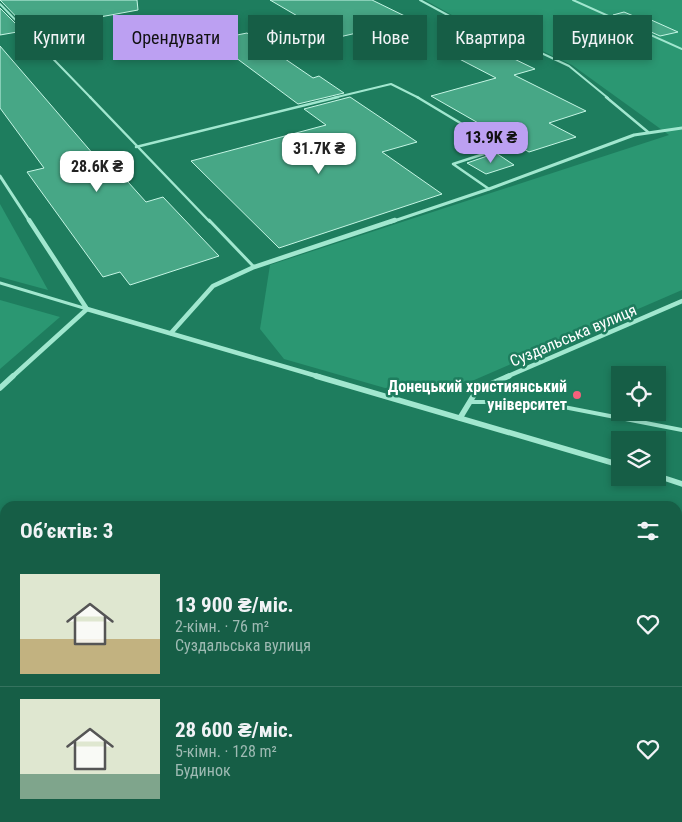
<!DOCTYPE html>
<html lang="uk">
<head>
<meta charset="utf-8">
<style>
	body { margin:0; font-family:"Roboto Condensed",sans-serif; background:#1f644d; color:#f1f3f6; height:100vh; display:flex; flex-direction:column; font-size:19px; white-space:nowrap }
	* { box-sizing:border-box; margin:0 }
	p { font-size:16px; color:#9ebab3 }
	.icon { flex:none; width:28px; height:28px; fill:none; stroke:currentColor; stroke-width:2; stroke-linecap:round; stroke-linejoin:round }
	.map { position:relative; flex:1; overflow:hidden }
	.side { position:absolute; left:0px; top:501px; width:682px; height:321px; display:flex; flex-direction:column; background:#165e46; border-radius:15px 15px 0 0; box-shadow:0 2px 8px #0003 }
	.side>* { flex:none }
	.hud { position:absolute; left:15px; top:15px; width:652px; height:45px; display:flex; gap:10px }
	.controls { position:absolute; left:611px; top:366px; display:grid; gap:10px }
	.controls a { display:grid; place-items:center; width:55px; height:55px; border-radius:0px; background:#165e46; box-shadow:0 2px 8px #0003; font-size:25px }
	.price { position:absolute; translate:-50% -42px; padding:0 11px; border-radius:10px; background:#fff; color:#222; font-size:16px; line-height:32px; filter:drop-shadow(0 1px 2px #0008) }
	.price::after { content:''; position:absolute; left:50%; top:30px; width:15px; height:11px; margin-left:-8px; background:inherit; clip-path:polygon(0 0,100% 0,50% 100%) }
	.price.on { background:#bca0f2; color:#111 }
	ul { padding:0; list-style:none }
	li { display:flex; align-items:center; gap:15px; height:125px; padding:0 20px }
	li+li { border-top:1px solid #35735f }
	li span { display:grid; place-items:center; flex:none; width:140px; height:100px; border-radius:0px; color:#555 }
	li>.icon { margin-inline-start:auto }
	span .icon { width:60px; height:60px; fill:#fffc; stroke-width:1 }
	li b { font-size:21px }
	h2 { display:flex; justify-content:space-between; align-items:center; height:60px; padding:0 20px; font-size:21px }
	.pill { padding:0 18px; border-radius:0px; background:#165e46; box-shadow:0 2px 8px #0003; font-size:18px; line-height:45px }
	.pill.on { background:#bca0f2; color:#111 }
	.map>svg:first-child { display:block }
	.green { fill:#2b9772 }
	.building { fill:#47a786; stroke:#c5f6e5 }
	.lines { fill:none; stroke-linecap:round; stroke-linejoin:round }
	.service-far3 { stroke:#a1e7cf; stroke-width:2 }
	.service-far2 { stroke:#a1e7cf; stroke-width:2.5 }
	.service-far1 { stroke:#a1e7cf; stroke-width:3 }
	.service { stroke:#a1e7cf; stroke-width:4 }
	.minor-far2 { stroke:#a1e7cf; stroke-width:3 }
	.minor-far1 { stroke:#a1e7cf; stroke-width:4.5 }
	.minor { stroke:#a1e7cf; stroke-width:5.5 }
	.poi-dot { fill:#f6607c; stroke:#1e7d5e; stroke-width:2 }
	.labels { text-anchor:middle; stroke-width:5; stroke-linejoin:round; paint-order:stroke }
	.street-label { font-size:16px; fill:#fff; stroke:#1e7d5e }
	.poi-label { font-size:16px; font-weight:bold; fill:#fff; stroke:#1e7d5e; text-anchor:end }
</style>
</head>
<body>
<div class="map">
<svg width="682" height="822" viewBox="0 0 682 822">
	<rect width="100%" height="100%" fill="#1e7d5e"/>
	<!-- green -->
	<g class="green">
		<polygon points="425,0 682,0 682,290 465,384 385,388 284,359 260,329 270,265 669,135 572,65 494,28 468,24"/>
		<polygon points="0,204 48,290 0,277"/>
		<polygon points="0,300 60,317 0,369"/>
	</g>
	<!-- building -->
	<g class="building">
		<polygon points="0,0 137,0 138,10 29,30"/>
		<polygon points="270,0 372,0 413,20 335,38"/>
		<polygon points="0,8 23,31 0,35"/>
		<polygon points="624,12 643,20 649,19 678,32 660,36 613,15"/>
		<polygon points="603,17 651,38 639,41 591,19"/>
		<polygon points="247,33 313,78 319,76 344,93 298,104 212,40"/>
		<polygon points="479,42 535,69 514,75 586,111 549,123 576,137 529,152 431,96 496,78 444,51"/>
		<polygon points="0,46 94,155 102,153 146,202 163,197 219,256 130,285 120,272 103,277 27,172 44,168 0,108"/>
		<polygon points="350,97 417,142 382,152 442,194 279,248 191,161 326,125 304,109"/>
		<polygon points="496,153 514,165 486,174 467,163"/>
	</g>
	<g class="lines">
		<!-- service-far3 -->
		<g class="service-far3">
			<polyline points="420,0 466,25 490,29 569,66 608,98"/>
			<polyline points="573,0 682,49"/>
			<polyline points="0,4 91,98"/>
			<polyline points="333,98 391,84 419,98"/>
		</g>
		<!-- service-far2 -->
		<g class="service-far2">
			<polyline points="90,97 210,222"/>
			<polyline points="417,97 502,148 453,164 489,189"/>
			<polyline points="606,97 648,132"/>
			<polyline points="136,147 338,97"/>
		</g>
		<!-- service-far1 -->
		<g class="service-far1">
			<polyline points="209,220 254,267"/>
			<polyline points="0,283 87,309"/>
		</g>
		<!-- service -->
		<polyline class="service" points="470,402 538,402 682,430"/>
		<!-- minor-far2 -->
		<g class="minor-far2">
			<polyline points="0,176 30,222"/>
			<polyline points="391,222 489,189 634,135 682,128"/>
		</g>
		<!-- minor-far1 -->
		<g class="minor-far1">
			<polyline points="29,220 87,309"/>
			<polyline points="171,333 213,286 254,267 395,220"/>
			<polyline points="12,377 87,309 320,377"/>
			<polyline points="506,377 682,301"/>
		</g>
		<!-- minor -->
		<g class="minor">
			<polyline points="316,376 620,465"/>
			<polyline points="0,388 13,376"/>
			<polyline points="460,418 477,390 509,376"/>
			<polyline points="658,476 682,484"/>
		</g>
	</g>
	<!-- markers -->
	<circle class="poi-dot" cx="577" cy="395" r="5"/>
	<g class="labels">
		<!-- street labels -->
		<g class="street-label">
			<text transform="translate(573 335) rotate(-23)" y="6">Суздальська вулиця</text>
		</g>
		<!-- poi labels -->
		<g class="poi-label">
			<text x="567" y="392">Донецький християнський<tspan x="567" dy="18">університет</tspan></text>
		</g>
	</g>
</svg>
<div class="controls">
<a><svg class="icon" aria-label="locate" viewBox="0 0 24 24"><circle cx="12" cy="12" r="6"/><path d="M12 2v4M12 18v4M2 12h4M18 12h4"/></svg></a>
<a><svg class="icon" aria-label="layers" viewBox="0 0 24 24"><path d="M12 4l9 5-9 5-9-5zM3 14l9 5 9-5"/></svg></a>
</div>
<b class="price on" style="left:491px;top:164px">13.9K ₴</b>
<b class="price" style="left:319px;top:175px">31.7K ₴</b>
<b class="price" style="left:97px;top:193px">28.6K ₴</b>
<div class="hud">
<a class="pill">Купити</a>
<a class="pill on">Орендувати</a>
<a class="pill">Фільтри</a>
<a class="pill">Нове</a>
<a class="pill">Квартира</a>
<a class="pill">Будинок</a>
</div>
<section class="side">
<h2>Об’єктів: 3<svg class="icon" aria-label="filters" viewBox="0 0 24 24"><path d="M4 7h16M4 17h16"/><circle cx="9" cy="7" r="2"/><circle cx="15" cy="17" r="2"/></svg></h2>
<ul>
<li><span style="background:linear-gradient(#dfe7d0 65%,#c2b280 0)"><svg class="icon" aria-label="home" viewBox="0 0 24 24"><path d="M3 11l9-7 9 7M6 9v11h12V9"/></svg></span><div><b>13 900 ₴/міс.</b><p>2-кімн. · 76 m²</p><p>Суздальська вулиця</p></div><svg class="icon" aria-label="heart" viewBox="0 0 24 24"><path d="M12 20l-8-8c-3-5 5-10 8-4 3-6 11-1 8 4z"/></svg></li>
<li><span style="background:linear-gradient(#dfe7d0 75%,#7fa58c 0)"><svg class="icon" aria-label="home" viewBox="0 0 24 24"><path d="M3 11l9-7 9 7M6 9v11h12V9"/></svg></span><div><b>28 600 ₴/міс.</b><p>5-кімн. · 128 m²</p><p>Будинок</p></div><svg class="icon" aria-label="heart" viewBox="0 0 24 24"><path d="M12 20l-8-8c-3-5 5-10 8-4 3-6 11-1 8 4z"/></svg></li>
</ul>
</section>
</div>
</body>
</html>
